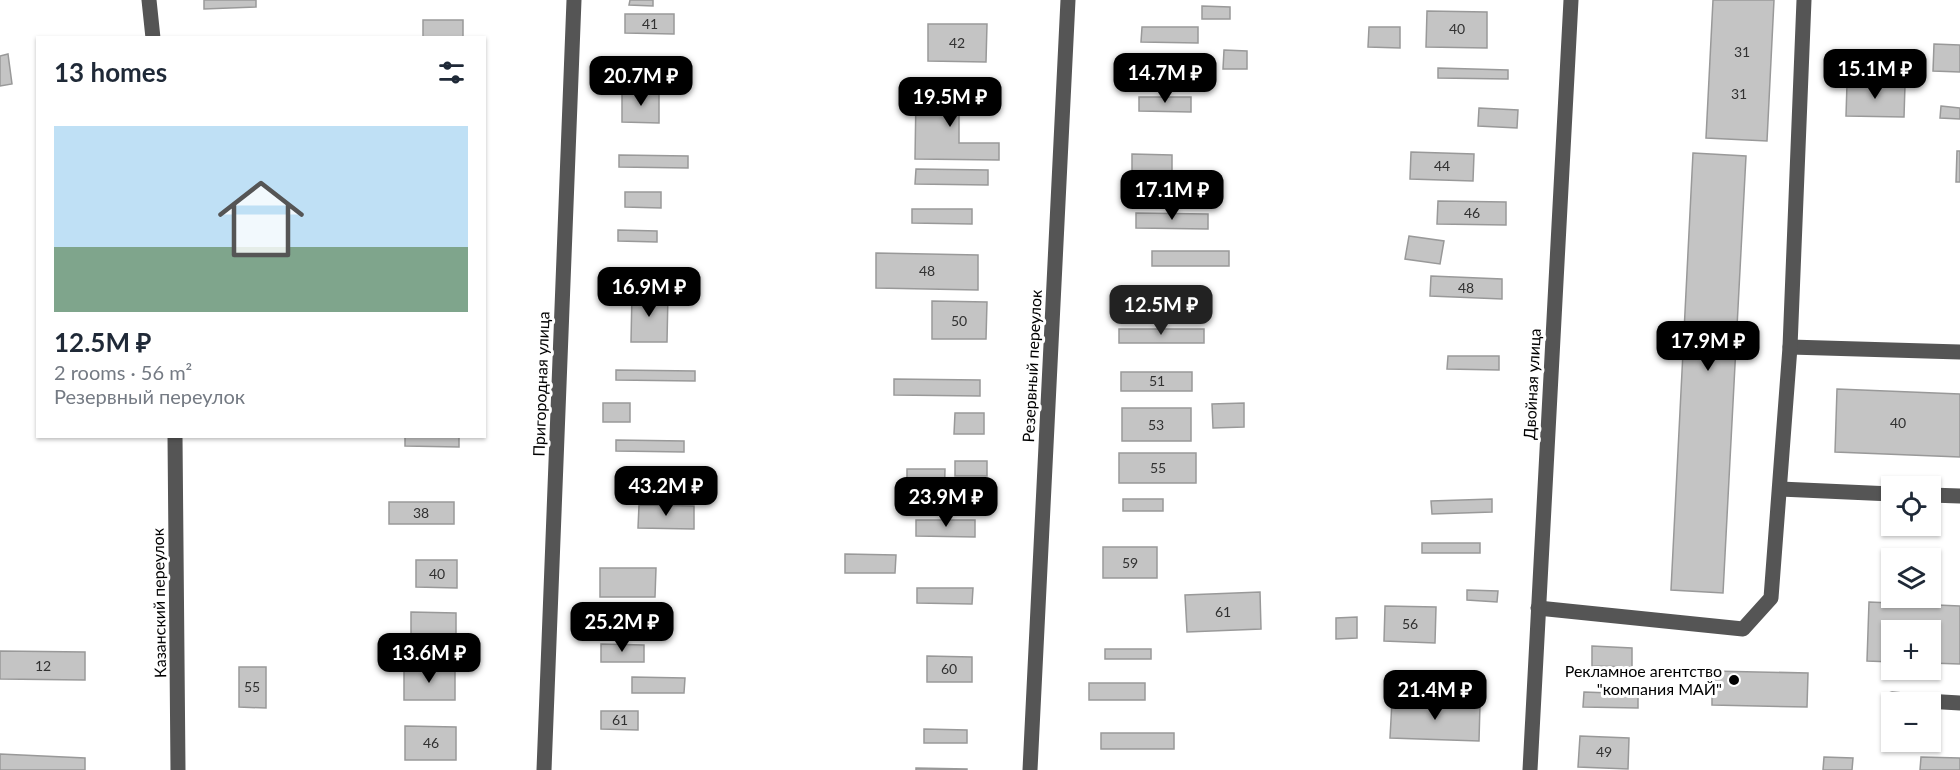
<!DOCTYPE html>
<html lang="en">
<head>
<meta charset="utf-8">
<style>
	body { margin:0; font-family:Lato,sans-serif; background:#f2f2f3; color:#1f2937; height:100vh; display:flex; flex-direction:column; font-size:22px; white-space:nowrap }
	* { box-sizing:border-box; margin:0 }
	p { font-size:20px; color:#747a83 }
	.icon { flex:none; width:33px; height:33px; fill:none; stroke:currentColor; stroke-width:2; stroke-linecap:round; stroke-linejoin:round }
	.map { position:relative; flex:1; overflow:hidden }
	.sheet { position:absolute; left:36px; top:36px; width:450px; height:402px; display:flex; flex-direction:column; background:#fff; border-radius:0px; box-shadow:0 2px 4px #0004 }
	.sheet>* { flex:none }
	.buttons { position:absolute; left:1881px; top:476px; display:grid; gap:12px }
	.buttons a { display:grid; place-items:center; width:60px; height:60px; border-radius:0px; background:#fff; box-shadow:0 2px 4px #0004; font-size:30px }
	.price { position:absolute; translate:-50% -51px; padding:0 14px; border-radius:12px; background:#000; color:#fff; font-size:20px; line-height:39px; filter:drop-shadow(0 2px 3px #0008) }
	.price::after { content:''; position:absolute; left:50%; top:36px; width:18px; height:14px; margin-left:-9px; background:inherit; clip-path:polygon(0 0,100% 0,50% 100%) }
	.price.selected { background:#222; color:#fff }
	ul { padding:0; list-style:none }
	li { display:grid; align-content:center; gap:12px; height:318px; padding:0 18px }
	li span { display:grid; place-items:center; height:186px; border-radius:0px; color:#555 }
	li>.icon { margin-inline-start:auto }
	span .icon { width:108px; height:108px; fill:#fffc; stroke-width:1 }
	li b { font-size:26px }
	h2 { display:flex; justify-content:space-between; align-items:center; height:72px; padding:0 18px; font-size:26px }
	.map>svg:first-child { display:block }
	.building { fill:#c4c4c4; stroke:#999; stroke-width:1.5 }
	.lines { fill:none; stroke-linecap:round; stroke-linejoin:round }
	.minor { stroke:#555; stroke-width:15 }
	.poi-dot { fill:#000; stroke:#fff; stroke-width:2 }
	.labels { text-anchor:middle; stroke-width:6; stroke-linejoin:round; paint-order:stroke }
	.number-label { font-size:14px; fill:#313131 }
	.street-label { font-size:16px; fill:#000; stroke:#fff }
	.poi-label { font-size:16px; fill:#000; stroke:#fff; text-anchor:end }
</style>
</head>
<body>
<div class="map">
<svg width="1960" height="770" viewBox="0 0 1960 770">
	<rect width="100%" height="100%" fill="#fff"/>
	<!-- building -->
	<g class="building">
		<polygon points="204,0 256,0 256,7 204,9"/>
		<polygon points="630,0 653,0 653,6 629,5"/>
		<polygon points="1713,0 1774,0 1767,141 1706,138"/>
		<polygon points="1202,6 1230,7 1230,19 1202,19"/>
		<polygon points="1427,11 1487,12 1487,48 1426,47"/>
		<polygon points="625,14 674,14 674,34 625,33"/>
		<rect x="423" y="20" width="40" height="18"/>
		<polygon points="928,24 987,24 986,62 928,61"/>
		<polygon points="1142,27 1198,27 1198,43 1141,42"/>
		<polygon points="1369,27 1400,27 1400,48 1368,47"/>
		<polygon points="1934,44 1960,45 1960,72 1933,71"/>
		<polygon points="1224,50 1247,51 1247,69 1223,69"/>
		<polygon points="8,54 12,84 0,86 0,56"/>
		<polygon points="1438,68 1508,70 1508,79 1438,78"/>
		<polygon points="1847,83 1905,85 1904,117 1846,116"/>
		<polygon points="622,91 659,91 659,123 622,122"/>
		<polygon points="916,95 992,96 992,114 959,114 959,143 999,143 999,160 915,159"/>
		<polygon points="1139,97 1191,97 1191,112 1139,111"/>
		<polygon points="1941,106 1960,108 1960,119 1940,118"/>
		<polygon points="1479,108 1518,110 1517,128 1478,126"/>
		<polygon points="1957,151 1960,151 1960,182 1956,182"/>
		<polygon points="1411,152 1474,154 1473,181 1410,179"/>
		<polygon points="1693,153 1746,156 1723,593 1671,590"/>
		<polygon points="1132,154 1172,155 1172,175 1132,174"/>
		<polygon points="619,155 688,156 688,168 619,167"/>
		<polygon points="916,169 988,170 988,185 915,184"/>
		<polygon points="625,192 661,192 661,208 625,207"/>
		<polygon points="1438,201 1506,202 1506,225 1437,224"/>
		<polygon points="912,209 972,209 972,224 912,223"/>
		<polygon points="1136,213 1208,214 1208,229 1136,228"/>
		<polygon points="618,230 657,231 657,242 618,241"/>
		<polygon points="1409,236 1444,241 1440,264 1405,259"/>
		<rect x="1152" y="251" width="77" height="15"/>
		<polygon points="876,253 978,255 978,290 876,288"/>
		<polygon points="1431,276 1502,279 1502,299 1430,296"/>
		<rect x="1124" y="287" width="52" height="14"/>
		<polygon points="632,293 668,294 667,342 631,342"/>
		<polygon points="932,301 987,302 986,339 932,339"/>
		<rect x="1119" y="329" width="85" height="14"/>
		<polygon points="1448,356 1499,356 1499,370 1447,369"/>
		<polygon points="616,370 695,371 695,381 616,380"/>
		<rect x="1121" y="372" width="71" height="19"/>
		<polygon points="894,379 980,380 980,396 894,395"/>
		<polygon points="1837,389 1960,394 1960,457 1835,452"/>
		<rect x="603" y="403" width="27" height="19"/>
		<polygon points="1244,403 1244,427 1213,428 1212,404"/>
		<rect x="1122" y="408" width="69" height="33"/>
		<polygon points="955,413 984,413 984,434 954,434"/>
		<polygon points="405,436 459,436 459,447 405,446"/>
		<polygon points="616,440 684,441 684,452 616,451"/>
		<rect x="1119" y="453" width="77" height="30"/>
		<rect x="955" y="461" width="32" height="15"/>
		<polygon points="907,469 945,469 944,506 907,505"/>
		<rect x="1123" y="499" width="40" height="12"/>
		<polygon points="1492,499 1492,512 1432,514 1431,501"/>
		<rect x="389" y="502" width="65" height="22"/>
		<polygon points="639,505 694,506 694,529 638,528"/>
		<polygon points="916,520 975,520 975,537 916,536"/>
		<rect x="1422" y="543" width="58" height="10"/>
		<rect x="1103" y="547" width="54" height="31"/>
		<polygon points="845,554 896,555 895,573 845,573"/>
		<polygon points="416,560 457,560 457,588 416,587"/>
		<polygon points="600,568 656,568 655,597 600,597"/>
		<polygon points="917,588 973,588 972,604 917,603"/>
		<polygon points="1467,590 1498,591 1497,602 1467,600"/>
		<polygon points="1260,592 1261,629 1187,632 1185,595"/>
		<polygon points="1869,602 1960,606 1960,664 1930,663 1930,630 1892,630 1892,662 1867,661"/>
		<polygon points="1385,606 1436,607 1435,643 1384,641"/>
		<polygon points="411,612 456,613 456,640 411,640"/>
		<polygon points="1357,617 1357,638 1336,639 1336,618"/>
		<polygon points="601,644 644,645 644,662 601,662"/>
		<polygon points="1592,646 1632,648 1632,667 1592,666"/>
		<rect x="1105" y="649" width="46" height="10"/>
		<polygon points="0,651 85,652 85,680 0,679"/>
		<polygon points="927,656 972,657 972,682 927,682"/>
		<polygon points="239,667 266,667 266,708 239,707"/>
		<polygon points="404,668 455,669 455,700 404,700"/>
		<polygon points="1712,671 1808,673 1807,707 1712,705"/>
		<polygon points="632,677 685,678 684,693 632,693"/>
		<rect x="1089" y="683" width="56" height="17"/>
		<polygon points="1584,692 1638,694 1638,708 1583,707"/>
		<polygon points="1392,701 1480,705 1479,741 1390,738"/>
		<polygon points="601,711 638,711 638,730 601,729"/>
		<polygon points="405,726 456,727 456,760 405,760"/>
		<polygon points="924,729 967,730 967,743 924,743"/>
		<rect x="1101" y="733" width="73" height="16"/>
		<polygon points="1580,736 1629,738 1628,769 1578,767"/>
		<polygon points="0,754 85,758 85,770 0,770"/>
		<polygon points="1824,757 1853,758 1852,770 1823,770"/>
		<polygon points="1921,757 1960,758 1960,770 1920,770"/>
		<polygon points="916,768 967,769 967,770 916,770"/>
	</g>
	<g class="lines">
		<!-- minor -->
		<g class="minor">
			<polyline points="149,0 153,38"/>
			<polyline points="1790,347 1960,352"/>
			<polyline points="175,436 178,770"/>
			<polyline points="1780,489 1892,494"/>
			<polyline points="1930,495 1960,496"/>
			<polyline points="1538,608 1743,629 1771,598 1790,347 1804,0"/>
			<polyline points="1892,699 1960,703"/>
			<polyline points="544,770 574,0"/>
			<polyline points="1030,770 1068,0"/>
			<polyline points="1530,770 1571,0"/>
		</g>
	</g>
	<!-- markers -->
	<circle class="poi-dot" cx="1734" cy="680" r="6"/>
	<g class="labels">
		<!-- number labels -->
		<g class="number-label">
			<text x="650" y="29">41</text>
			<text x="1457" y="34">40</text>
			<text x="957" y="48">42</text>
			<text x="1742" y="57">31</text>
			<text x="1739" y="99">31</text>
			<text x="1442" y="171">44</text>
			<text x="1472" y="218">46</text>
			<text x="927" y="276">48</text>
			<text x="1466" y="293">48</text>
			<text x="959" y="326">50</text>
			<text x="1157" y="386">51</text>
			<text x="1898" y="428">40</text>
			<text x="1156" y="430">53</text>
			<text x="1158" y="473">55</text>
			<text x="421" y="518">38</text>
			<text x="1130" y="568">59</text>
			<text x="437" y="579">40</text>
			<text x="1223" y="617">61</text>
			<text x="1410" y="629">56</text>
			<text x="43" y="671">12</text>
			<text x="949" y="674">60</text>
			<text x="252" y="692">55</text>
			<text x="620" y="725">61</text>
			<text x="431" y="748">46</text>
			<text x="1604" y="757">49</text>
		</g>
		<!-- street labels -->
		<g class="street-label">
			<text transform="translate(1032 366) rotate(-87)" y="6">Резервный переулок</text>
			<text transform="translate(541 384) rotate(-88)" y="6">Пригородная улица</text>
			<text transform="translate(1532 384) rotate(-87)" y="6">Двойная улица</text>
			<text transform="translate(159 603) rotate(-91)" y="6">Казанский переулок</text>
		</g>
		<!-- poi labels -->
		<g class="poi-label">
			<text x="1722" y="677">Рекламное агентство<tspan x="1722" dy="18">"компания МАЙ"</tspan></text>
		</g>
	</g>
</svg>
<div class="buttons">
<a><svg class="icon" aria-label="locate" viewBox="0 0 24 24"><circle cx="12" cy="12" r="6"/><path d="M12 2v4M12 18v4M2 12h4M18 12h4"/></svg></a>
<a><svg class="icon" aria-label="layers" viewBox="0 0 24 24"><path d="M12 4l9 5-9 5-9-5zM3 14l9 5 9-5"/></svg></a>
<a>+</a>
<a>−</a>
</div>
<b class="price" style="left:1875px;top:100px">15.1M ₽</b>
<b class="price" style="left:1165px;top:104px">14.7M ₽</b>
<b class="price" style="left:641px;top:107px">20.7M ₽</b>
<b class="price" style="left:950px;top:128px">19.5M ₽</b>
<b class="price" style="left:1172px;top:221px">17.1M ₽</b>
<b class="price" style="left:649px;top:318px">16.9M ₽</b>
<b class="price selected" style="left:1161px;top:336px">12.5M ₽</b>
<b class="price" style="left:1708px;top:372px">17.9M ₽</b>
<b class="price" style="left:666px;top:517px">43.2M ₽</b>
<b class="price" style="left:946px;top:528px">23.9M ₽</b>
<b class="price" style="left:622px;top:653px">25.2M ₽</b>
<b class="price" style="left:429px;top:684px">13.6M ₽</b>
<b class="price" style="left:1435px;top:721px">21.4M ₽</b>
<section class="sheet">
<h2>13 homes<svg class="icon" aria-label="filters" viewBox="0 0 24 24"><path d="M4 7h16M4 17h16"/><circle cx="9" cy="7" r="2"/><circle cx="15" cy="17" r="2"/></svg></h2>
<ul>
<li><span style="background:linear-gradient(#bfe0f5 65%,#7fa58c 0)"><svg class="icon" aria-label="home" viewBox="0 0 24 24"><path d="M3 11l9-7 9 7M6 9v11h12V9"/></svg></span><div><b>12.5M ₽</b><p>2 rooms · 56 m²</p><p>Резервный переулок</p></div></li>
</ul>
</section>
</div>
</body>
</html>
